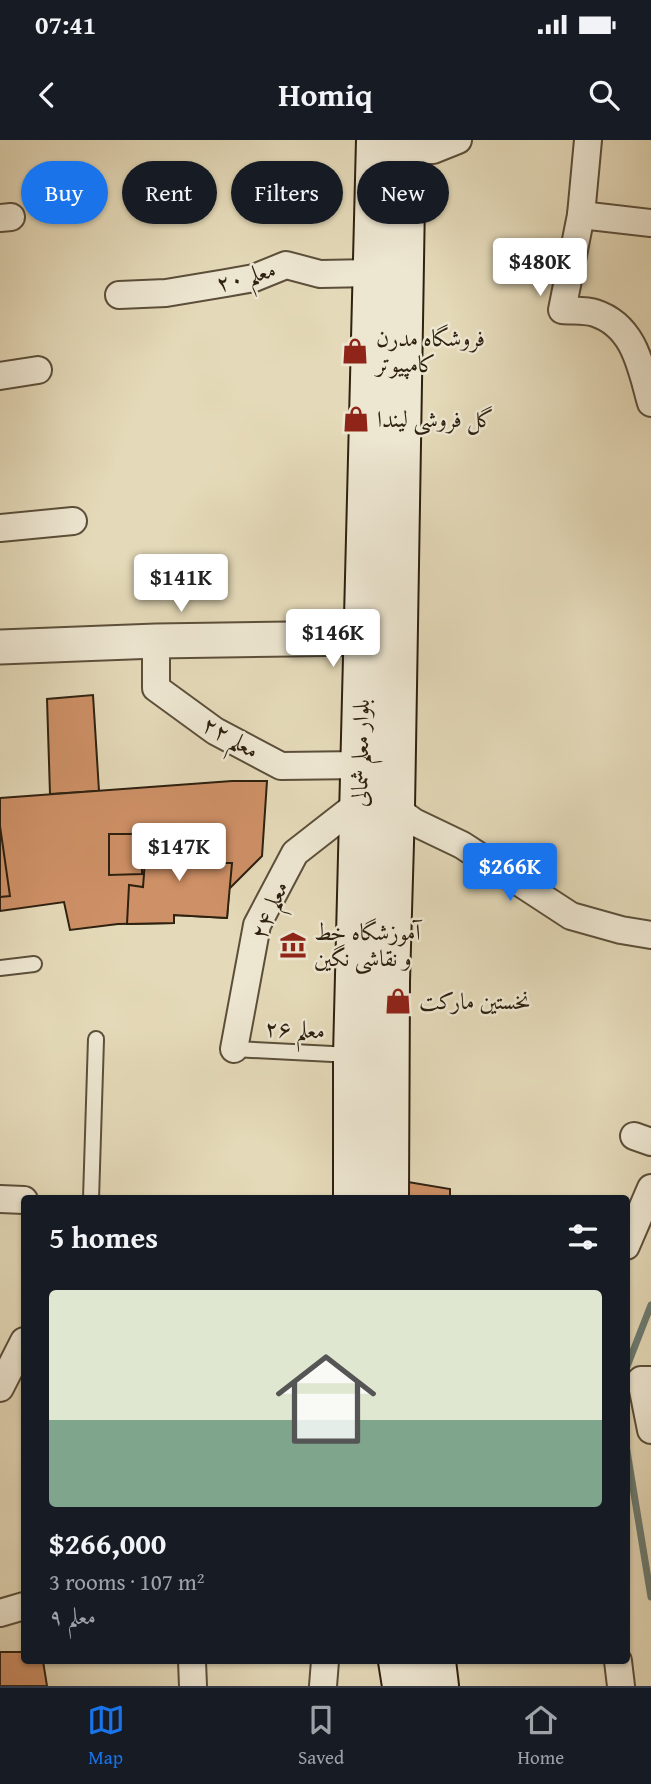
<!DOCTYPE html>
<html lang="en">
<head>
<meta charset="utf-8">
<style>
	body { margin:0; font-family:"Gentium Book Plus",Amiri,serif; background:#20242c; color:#f1f3f6; height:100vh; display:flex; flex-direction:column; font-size:26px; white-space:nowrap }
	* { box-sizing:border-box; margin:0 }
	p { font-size:23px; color:#9ea1a6 }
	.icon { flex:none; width:38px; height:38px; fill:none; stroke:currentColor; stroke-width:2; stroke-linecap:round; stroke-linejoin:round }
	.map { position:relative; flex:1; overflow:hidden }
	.details { position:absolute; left:21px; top:1055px; width:609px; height:469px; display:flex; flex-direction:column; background:#171b24; border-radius:7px; box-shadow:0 2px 5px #0004 }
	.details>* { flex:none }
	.guide { position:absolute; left:21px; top:21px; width:609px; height:63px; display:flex; gap:14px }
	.price { position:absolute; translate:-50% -60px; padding:0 16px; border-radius:7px; background:#fff; color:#222; font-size:23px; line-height:46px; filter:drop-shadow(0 2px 4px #0008) }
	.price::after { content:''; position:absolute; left:50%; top:42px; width:21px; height:16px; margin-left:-10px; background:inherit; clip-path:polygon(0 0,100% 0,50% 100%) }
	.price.on { background:#1a73e8; color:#fff }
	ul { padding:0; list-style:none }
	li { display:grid; align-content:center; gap:14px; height:371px; padding:0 28px }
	li span { display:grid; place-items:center; height:217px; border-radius:7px; color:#555 }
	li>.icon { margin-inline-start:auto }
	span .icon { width:126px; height:126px; fill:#fffc; stroke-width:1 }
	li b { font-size:30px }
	h2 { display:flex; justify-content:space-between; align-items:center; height:84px; padding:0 28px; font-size:30px }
	.tag { padding:0 24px; border-radius:32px; background:#171b24; box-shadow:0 2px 5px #0004; font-size:24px; line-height:63px }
	.tag.on { background:#1a73e8; color:#fff }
	.status { display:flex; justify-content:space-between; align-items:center; height:49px; padding:0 35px; background:#171b24; direction:ltr }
	.status svg { height:19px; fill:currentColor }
	header { display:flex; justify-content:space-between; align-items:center; height:91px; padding:0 28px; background:#171b24; font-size:32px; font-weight:800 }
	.dock { display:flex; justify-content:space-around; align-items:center; height:98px; border-top:2px solid #363941; background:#171b24; font-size:19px; color:#9ea1a6 }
	.dock a { display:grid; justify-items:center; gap:4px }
	.dock .on { color:#1a73e8 }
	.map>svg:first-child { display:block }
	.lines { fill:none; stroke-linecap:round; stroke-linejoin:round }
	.stream { stroke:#6c7c72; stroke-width:7 }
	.building { fill:#ce9066; stroke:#2e2110; stroke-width:2 }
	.service-casing { stroke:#5c4f3a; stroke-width:18 }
	.minor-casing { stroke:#5c4f3a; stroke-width:30 }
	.tertiary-casing { stroke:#5c4f3a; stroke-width:37 }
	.secondary-casing { stroke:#2e2110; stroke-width:42 }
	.service { stroke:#ede6d1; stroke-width:14 }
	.minor { stroke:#ede6d1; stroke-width:26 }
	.tertiary { stroke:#ede6d1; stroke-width:33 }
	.secondary { stroke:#ede6d1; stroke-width:38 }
	.labels { text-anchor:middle; stroke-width:5; stroke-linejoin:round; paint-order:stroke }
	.street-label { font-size:23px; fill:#2e2110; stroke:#ede6d1 }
	.poi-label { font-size:23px; fill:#2e2110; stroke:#ede6d1; text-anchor:start }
</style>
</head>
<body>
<div class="status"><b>07:41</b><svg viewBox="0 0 49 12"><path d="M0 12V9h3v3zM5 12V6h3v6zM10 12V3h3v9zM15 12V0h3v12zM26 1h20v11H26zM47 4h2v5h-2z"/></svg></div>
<header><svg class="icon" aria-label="back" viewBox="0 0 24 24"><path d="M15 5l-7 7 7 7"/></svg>Homiq<svg class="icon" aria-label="search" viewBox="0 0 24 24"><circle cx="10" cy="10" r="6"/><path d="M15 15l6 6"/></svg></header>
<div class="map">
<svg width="651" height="1546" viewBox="0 0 651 1546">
	<rect width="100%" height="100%" fill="#e4d9b8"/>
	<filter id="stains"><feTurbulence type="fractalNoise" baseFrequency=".00286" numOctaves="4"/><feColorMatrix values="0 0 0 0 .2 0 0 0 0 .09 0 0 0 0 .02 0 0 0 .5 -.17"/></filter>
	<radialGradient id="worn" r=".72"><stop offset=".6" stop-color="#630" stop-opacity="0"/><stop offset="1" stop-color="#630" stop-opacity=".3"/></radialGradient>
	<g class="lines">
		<!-- stream -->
		<g class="stream">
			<polyline points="626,1229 651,1165"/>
			<polyline points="626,1305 651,1457"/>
		</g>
	</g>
	<!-- building -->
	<g class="building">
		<polygon points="93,555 99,651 50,654 47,559"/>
		<polygon points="232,641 267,641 262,716 229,749 227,778 174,775 174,783 118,784 70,790 64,762 0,771 0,658"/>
		<polygon points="0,686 10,756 0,757"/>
		<polygon points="147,693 208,701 207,715 216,723 232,723 227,778 174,775 174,783 127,784 129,745 143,747"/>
		<polygon points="109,694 142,694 142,734 109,735"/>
		<polygon points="402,1041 450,1049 450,1057 456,1059 401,1059"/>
		<polygon points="0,1512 24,1512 24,1521 43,1521 47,1546 0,1546"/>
	</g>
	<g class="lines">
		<!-- service casing -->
		<g class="service-casing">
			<g id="service">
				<polyline points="0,828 34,824"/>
				<polyline points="234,909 352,915"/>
				<polyline points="91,1059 96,899"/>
			</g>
		</g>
		<!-- minor casing -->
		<g class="minor-casing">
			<g id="minor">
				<path d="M588,0L581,75L562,170C573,171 586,170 595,173C635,186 641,228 651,263"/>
				<polyline points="405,10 433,10 458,0"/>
				<polyline points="581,75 651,83"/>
				<polyline points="0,78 11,77"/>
				<polyline points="508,129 571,117"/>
				<polyline points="119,155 166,153 226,143 254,138 286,125 320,134 372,133"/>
				<polyline points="0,236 38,230"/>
				<polyline points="0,388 73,381"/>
				<polyline points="156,501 156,548 215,591 281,626 361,625"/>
				<polyline points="395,668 414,682 462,705 571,776 621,790 651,795"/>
				<polyline points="234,909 257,785 295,713 359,663"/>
				<polyline points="634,996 651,1002"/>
				<polyline points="0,1059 24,1060"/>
				<polyline points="626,1106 651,1048"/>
				<polyline points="651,1240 641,1240 651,1290"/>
				<polyline points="0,1248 24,1201"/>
				<polyline points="0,1473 24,1466"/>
				<polyline points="192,1521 193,1546"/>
				<polyline points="618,1521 621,1546"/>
				<polyline points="323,1546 325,1521"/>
			</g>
		</g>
		<!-- tertiary casing -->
		<g class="tertiary-casing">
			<polyline id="tertiary" points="0,507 156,501 363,498"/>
		</g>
		<!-- secondary casing -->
		<g class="secondary-casing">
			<g id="secondary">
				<polyline points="353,1059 353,915 376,0"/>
				<polyline points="389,1059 390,841 395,668 406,0"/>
				<polyline points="398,1521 402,1546"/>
				<polyline points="436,1521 439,1546"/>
			</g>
		</g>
		<!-- service -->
		<use href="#service" class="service"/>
		<!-- minor -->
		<use href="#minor" class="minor"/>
		<!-- tertiary -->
		<use href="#tertiary" class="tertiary"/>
		<!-- secondary -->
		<use href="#secondary" class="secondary"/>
	</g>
	<!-- icons -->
	<defs>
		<g id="shop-bare" transform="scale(2.1)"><path d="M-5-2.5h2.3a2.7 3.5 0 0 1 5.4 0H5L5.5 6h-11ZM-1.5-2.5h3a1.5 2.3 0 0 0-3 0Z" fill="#8f2418" stroke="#ede6d1" stroke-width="2.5" paint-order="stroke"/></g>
		<g id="museum-bare" transform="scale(2.1)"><path d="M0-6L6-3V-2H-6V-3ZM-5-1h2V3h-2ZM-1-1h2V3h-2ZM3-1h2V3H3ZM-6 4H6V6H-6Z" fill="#8f2418" stroke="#ede6d1" stroke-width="2.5" paint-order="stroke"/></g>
	</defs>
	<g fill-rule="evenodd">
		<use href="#shop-bare" x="355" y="211"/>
		<use href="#shop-bare" x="356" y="279"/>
		<use href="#museum-bare" x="293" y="805"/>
		<use href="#shop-bare" x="398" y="861"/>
	</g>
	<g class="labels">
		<!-- street labels -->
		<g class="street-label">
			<text transform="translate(246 136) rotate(-15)" y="8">معلم ۲۰</text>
			<text transform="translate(231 597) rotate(30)" y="8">معلم ۲۲</text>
			<text transform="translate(360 613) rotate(-89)" y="8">بلوار معلم شمالی</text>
			<text transform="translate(269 770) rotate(-67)" y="8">معلم ۲۴</text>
			<text transform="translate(295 889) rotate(3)" y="8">معلم ۲۶</text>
		</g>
		<!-- poi labels -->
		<g class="poi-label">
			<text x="376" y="206">فروشگاه مدرن<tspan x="376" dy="26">کامپیوتر</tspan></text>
			<text x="377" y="287">گل فروشی لیندا</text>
			<text x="314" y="800">آموزشگاه خط<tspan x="314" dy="26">و نقاشی نگین</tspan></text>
			<text x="419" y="869">نخستین مارکت</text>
		</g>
	</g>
	<rect width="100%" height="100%" filter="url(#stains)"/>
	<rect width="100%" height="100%" fill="url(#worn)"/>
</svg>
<b class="price" style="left:540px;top:158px">$480K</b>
<b class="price" style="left:181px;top:474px">$141K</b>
<b class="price" style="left:333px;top:529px">$146K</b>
<b class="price" style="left:179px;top:743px">$147K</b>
<b class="price on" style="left:510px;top:763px">$266K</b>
<div class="guide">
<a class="tag on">Buy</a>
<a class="tag">Rent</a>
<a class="tag">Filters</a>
<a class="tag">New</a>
</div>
<section class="details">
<h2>5 homes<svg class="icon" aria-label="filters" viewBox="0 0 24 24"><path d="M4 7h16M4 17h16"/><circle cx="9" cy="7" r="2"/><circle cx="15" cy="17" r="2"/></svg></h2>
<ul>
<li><span style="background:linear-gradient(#dfe7d0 60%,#7fa58c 0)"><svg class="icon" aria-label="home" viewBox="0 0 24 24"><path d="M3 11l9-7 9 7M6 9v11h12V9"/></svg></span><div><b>$266,000</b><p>3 rooms · 107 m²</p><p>معلم ۹</p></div></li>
</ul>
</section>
</div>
<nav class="dock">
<a class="on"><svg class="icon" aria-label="map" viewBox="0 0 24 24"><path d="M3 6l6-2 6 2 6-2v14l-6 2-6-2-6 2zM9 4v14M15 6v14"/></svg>Map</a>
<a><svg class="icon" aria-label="saved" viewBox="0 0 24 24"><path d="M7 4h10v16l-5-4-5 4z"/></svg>Saved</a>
<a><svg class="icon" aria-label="home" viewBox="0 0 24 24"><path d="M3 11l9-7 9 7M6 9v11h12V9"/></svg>Home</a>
</nav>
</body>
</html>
